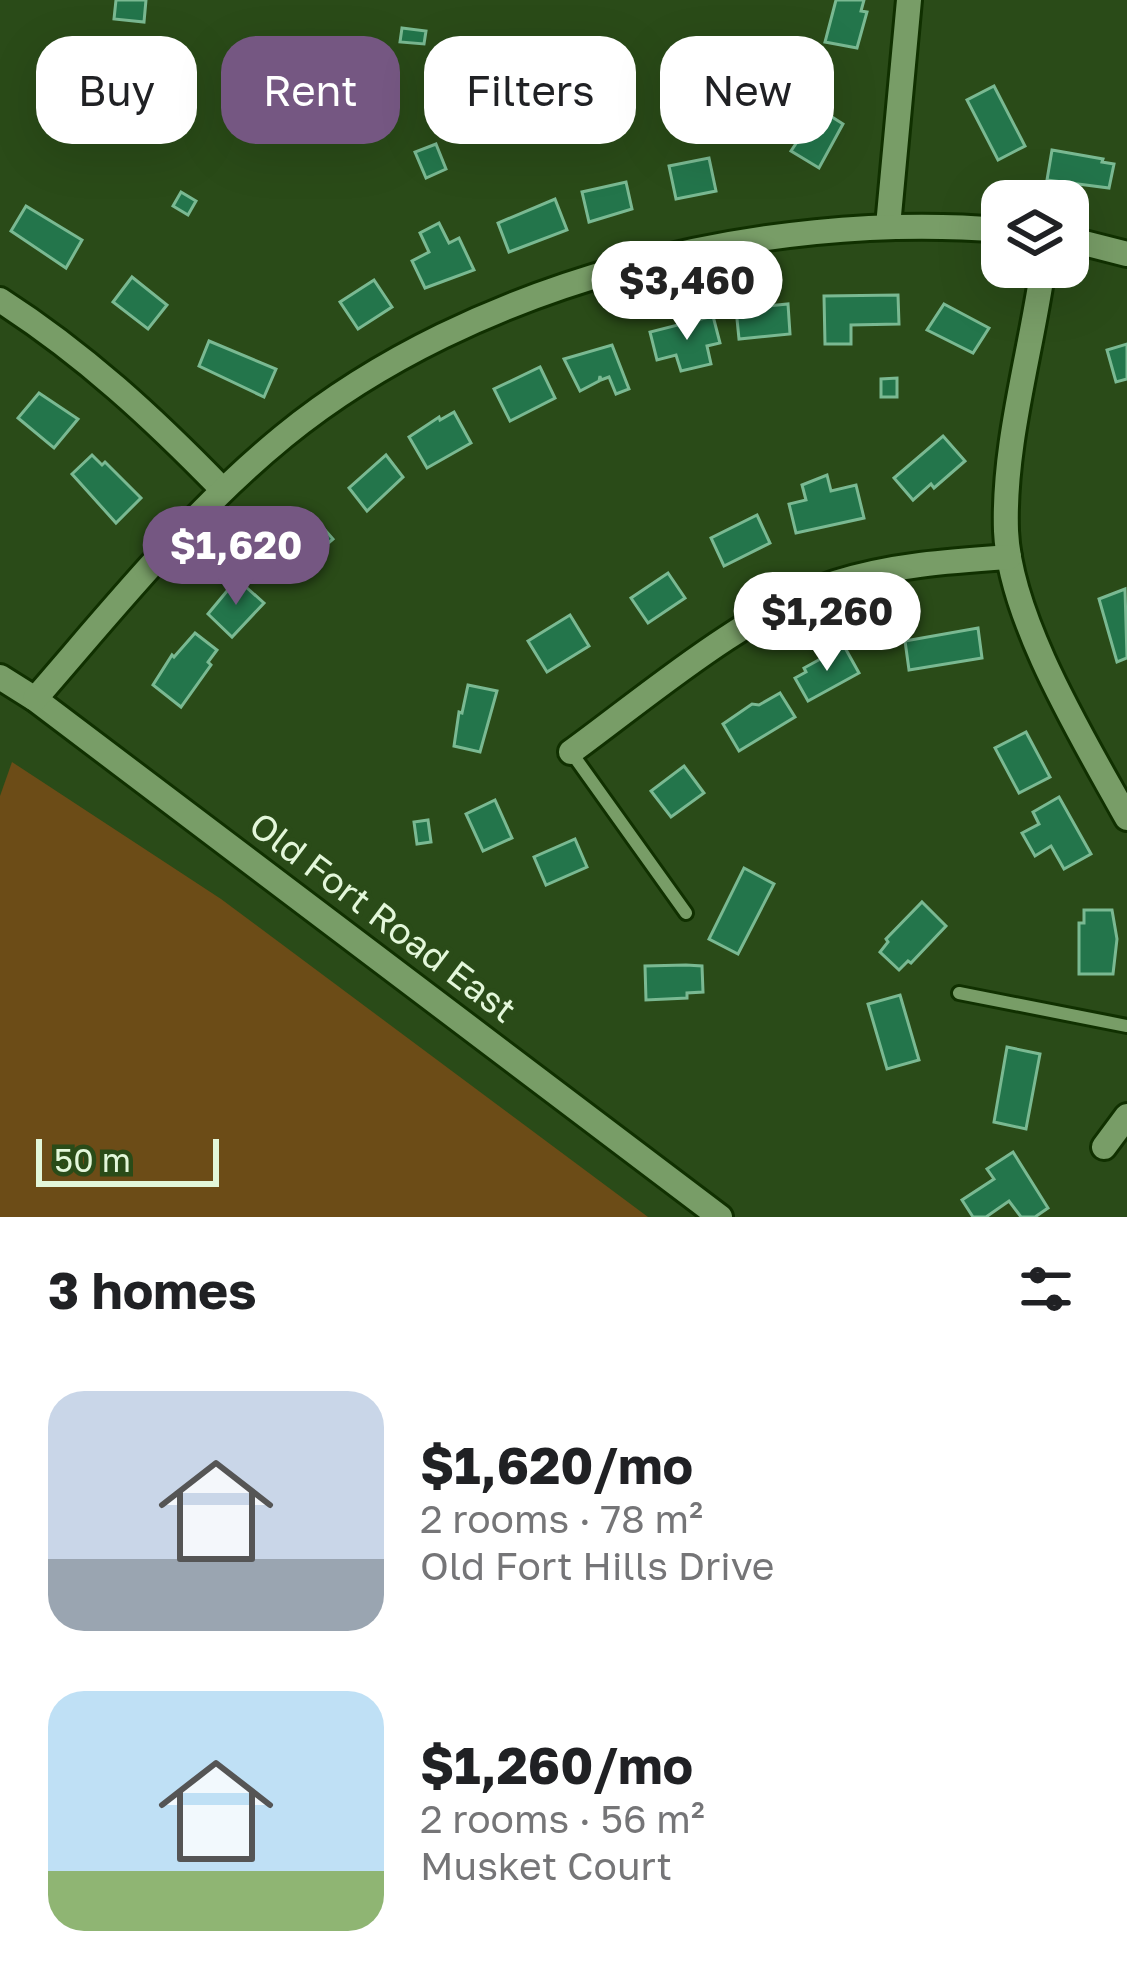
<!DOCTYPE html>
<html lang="en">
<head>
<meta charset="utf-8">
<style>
	body { margin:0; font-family:"Golos Text",sans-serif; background:#f2f2f2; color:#202124; height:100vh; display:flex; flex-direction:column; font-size:45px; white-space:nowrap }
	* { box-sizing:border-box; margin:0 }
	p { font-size:39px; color:#757577 }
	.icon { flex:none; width:66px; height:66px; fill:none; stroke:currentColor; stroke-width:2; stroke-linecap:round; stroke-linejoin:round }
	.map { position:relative; height:1217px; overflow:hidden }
	.side { display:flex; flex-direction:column; background:#fff; flex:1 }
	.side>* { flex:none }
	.top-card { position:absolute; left:36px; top:36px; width:1056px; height:108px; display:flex; gap:24px }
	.fabs { position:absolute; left:981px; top:180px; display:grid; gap:24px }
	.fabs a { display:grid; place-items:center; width:108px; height:108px; border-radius:24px; background:#fff; box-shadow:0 12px 48px #0002; font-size:60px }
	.scale { position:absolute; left:36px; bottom:30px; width:183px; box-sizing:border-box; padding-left:12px; border:6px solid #e3f7da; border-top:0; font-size:33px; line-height:42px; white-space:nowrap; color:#e3f7da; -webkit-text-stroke:9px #2a4b18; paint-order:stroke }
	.price { position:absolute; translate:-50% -102px; padding:0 27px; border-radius:42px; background:#fff; color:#222; font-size:39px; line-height:78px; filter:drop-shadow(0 3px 6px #0008) }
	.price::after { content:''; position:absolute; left:50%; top:72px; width:36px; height:27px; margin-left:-18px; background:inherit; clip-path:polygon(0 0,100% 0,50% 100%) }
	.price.on { background:#755782; color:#fff }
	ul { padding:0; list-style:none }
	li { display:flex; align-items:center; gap:36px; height:300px; padding:0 48px }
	li span { display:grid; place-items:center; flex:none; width:336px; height:240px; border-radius:36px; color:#555 }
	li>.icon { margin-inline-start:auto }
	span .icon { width:144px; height:144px; fill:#fffc; stroke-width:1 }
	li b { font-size:51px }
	h2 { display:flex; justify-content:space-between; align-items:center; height:144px; padding:0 48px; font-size:51px }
	.pill { padding:0 42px; border-radius:36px; background:#fff; box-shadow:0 12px 48px #0002; font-size:42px; line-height:108px }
	.pill.on { background:#755782; color:#fff }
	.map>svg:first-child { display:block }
	.green { fill:#6c4c17 }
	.building { fill:#23754b; stroke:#7ab992; stroke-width:3 }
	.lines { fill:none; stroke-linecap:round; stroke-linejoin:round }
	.service-casing { stroke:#103000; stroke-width:18 }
	.minor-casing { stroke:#103000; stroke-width:30 }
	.service { stroke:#789d67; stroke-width:12 }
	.minor { stroke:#789d67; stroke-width:24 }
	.labels { text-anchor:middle; stroke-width:9; stroke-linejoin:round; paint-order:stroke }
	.street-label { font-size:36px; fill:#e3f7da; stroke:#2a4b18 }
</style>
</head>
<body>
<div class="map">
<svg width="1127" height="1217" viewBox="0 0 1127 1217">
	<rect width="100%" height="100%" fill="#2a4b18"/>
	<!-- green -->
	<polygon class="green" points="12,762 221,899 648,1217 0,1217 0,796"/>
	<!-- building -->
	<g class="building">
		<polygon points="116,0 146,0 144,22 114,19"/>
		<polygon points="836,0 864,0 861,11 867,12 857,48 825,42"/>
		<polygon points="402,28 426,31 424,44 400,42"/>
		<polygon points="723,79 727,102 708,105 704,83"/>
		<polygon points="994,86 1025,146 998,160 967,100"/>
		<polygon points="807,101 843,124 819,168 791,151 809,124 797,117"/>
		<polygon points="511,122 515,136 491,142 487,128"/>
		<polygon points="436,144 446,169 426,178 415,152"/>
		<polygon points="1052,150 1103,159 1102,162 1114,164 1109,188 1047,180"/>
		<polygon points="709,158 716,191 676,199 669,166"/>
		<polygon points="626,182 632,209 589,222 582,192"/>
		<polygon points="181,192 196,201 188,215 173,206"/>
		<polygon points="555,199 567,230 509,252 498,223"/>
		<polygon points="26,206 82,240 66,268 11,231"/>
		<polygon points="439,223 449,243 459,238 474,270 425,288 412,261 429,252 420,233"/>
		<polygon points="132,277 167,305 148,329 113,302"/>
		<polygon points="374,280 392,307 358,329 340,302"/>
		<polygon points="898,295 899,324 851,325 851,344 825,344 824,296"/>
		<polygon points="788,304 790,334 739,339 736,309"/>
		<polygon points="944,304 989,328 973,353 927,330"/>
		<polygon points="713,316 720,343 707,346 711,364 681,371 676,355 657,360 650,332"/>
		<polygon points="209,341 276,369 264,397 199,366"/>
		<polygon points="1127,344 1127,379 1116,382 1107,350"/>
		<polygon points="612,345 629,389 616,394 609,377 601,380 600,376 599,381 580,391 564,359"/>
		<polygon points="540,367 555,398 510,421 494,389"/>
		<polygon points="897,378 897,397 881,397 881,379"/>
		<polygon points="39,393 78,419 54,448 18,418"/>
		<polygon points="454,412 471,443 427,468 409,437 439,417 440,420"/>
		<polygon points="943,436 965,461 934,488 931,484 913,500 894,478"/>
		<polygon points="92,455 102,465 105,462 141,498 116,523 72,474"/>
		<polygon points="386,455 403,477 367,511 349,488"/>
		<polygon points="827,475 831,491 856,485 864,518 796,533 789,504 806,500 802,485"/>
		<polygon points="311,514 333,539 294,573 272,547 296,522 299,524"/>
		<polygon points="757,515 770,543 724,566 711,538"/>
		<polygon points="668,573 685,598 648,623 631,598"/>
		<polygon points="237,579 264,603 232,637 208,614"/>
		<polygon points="1125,589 1127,658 1117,662 1099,599"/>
		<polygon points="570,615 589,646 547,672 528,641"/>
		<polygon points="978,628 982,658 909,670 905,641"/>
		<polygon points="195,633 217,650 208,662 211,665 181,707 153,685 172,655 174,657"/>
		<polygon points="844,646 859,673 808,701 795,678 806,672 804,668"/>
		<polygon points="468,685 497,691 480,752 454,746 459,712 462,713"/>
		<polygon points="780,693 795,717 739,751 723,724 752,704 759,705"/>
		<polygon points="1026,732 1050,777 1019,793 995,748"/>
		<polygon points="684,766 704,793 671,817 651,791"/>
		<polygon points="1059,797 1091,854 1064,869 1051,846 1035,856 1022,833 1039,824 1033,812"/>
		<polygon points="495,800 512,838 483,851 466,814"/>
		<polygon points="428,820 431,842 417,844 414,822"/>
		<polygon points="575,839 587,867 546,885 534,857"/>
		<polygon points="744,868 774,884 738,954 709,939"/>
		<polygon points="922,902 946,926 911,963 908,961 899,970 880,952 888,942 886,939"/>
		<polygon points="1084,910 1112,910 1117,939 1113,974 1079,974 1079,923 1084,923"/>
		<polygon points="686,965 702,966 703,992 687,993 687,998 646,1000 645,966"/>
		<polygon points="900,995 919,1060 887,1069 868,1004"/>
		<polygon points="1007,1047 1040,1054 1026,1129 994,1122"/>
		<polygon points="1013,1152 1048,1208 1035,1217 1021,1217 1009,1201 986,1217 973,1217 962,1200 994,1179 987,1169"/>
	</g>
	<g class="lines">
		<!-- service casing -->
		<g class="service-casing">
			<g id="service">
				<polyline points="571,752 686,913"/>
				<polyline points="959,993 1127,1026"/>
			</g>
		</g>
		<!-- minor casing -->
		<g class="minor-casing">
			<g id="minor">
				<polyline points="888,226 909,0"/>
				<polyline points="1068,239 1127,254"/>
				<path d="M1043,267C1031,353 1003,444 1006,531C1010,620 1084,740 1127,818"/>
				<path d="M0,300C84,354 153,418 222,489"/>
				<polyline points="0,677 35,699 720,1217"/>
				<path d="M35,699C114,608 191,512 284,436C473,282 763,210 1002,230"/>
				<path d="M571,752C648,696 745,612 835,583C891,565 951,561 1009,557"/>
				<polyline points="1104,1147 1127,1116"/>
			</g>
		</g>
		<!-- service -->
		<use href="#service" class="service"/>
		<!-- minor -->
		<use href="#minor" class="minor"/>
	</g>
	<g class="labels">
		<!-- street labels -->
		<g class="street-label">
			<text transform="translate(383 917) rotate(37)" y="13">Old Fort Road East</text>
		</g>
	</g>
</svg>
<div class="fabs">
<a><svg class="icon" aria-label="layers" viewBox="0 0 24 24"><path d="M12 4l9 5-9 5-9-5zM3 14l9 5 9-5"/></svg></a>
</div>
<div class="scale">50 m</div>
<b class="price" style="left:687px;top:343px">$3,460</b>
<b class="price on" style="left:236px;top:608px">$1,620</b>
<b class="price" style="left:827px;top:674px">$1,260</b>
<div class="top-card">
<a class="pill">Buy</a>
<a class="pill on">Rent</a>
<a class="pill">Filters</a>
<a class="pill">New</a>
</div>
</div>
<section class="side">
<h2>3 homes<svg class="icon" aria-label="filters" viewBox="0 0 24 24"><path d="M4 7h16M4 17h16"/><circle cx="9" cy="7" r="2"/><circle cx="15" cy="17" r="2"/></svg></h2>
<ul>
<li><span style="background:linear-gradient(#c9d6e8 70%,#9aa5b1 0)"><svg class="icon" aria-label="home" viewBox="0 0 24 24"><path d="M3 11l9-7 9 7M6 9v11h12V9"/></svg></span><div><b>$1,620/mo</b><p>2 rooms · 78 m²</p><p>Old Fort Hills Drive</p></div></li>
<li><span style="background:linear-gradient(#bfe0f5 75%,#8fb573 0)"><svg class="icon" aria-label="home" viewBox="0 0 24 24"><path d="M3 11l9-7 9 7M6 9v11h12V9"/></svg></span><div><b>$1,260/mo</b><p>2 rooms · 56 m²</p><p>Musket Court</p></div></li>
</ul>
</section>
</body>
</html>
